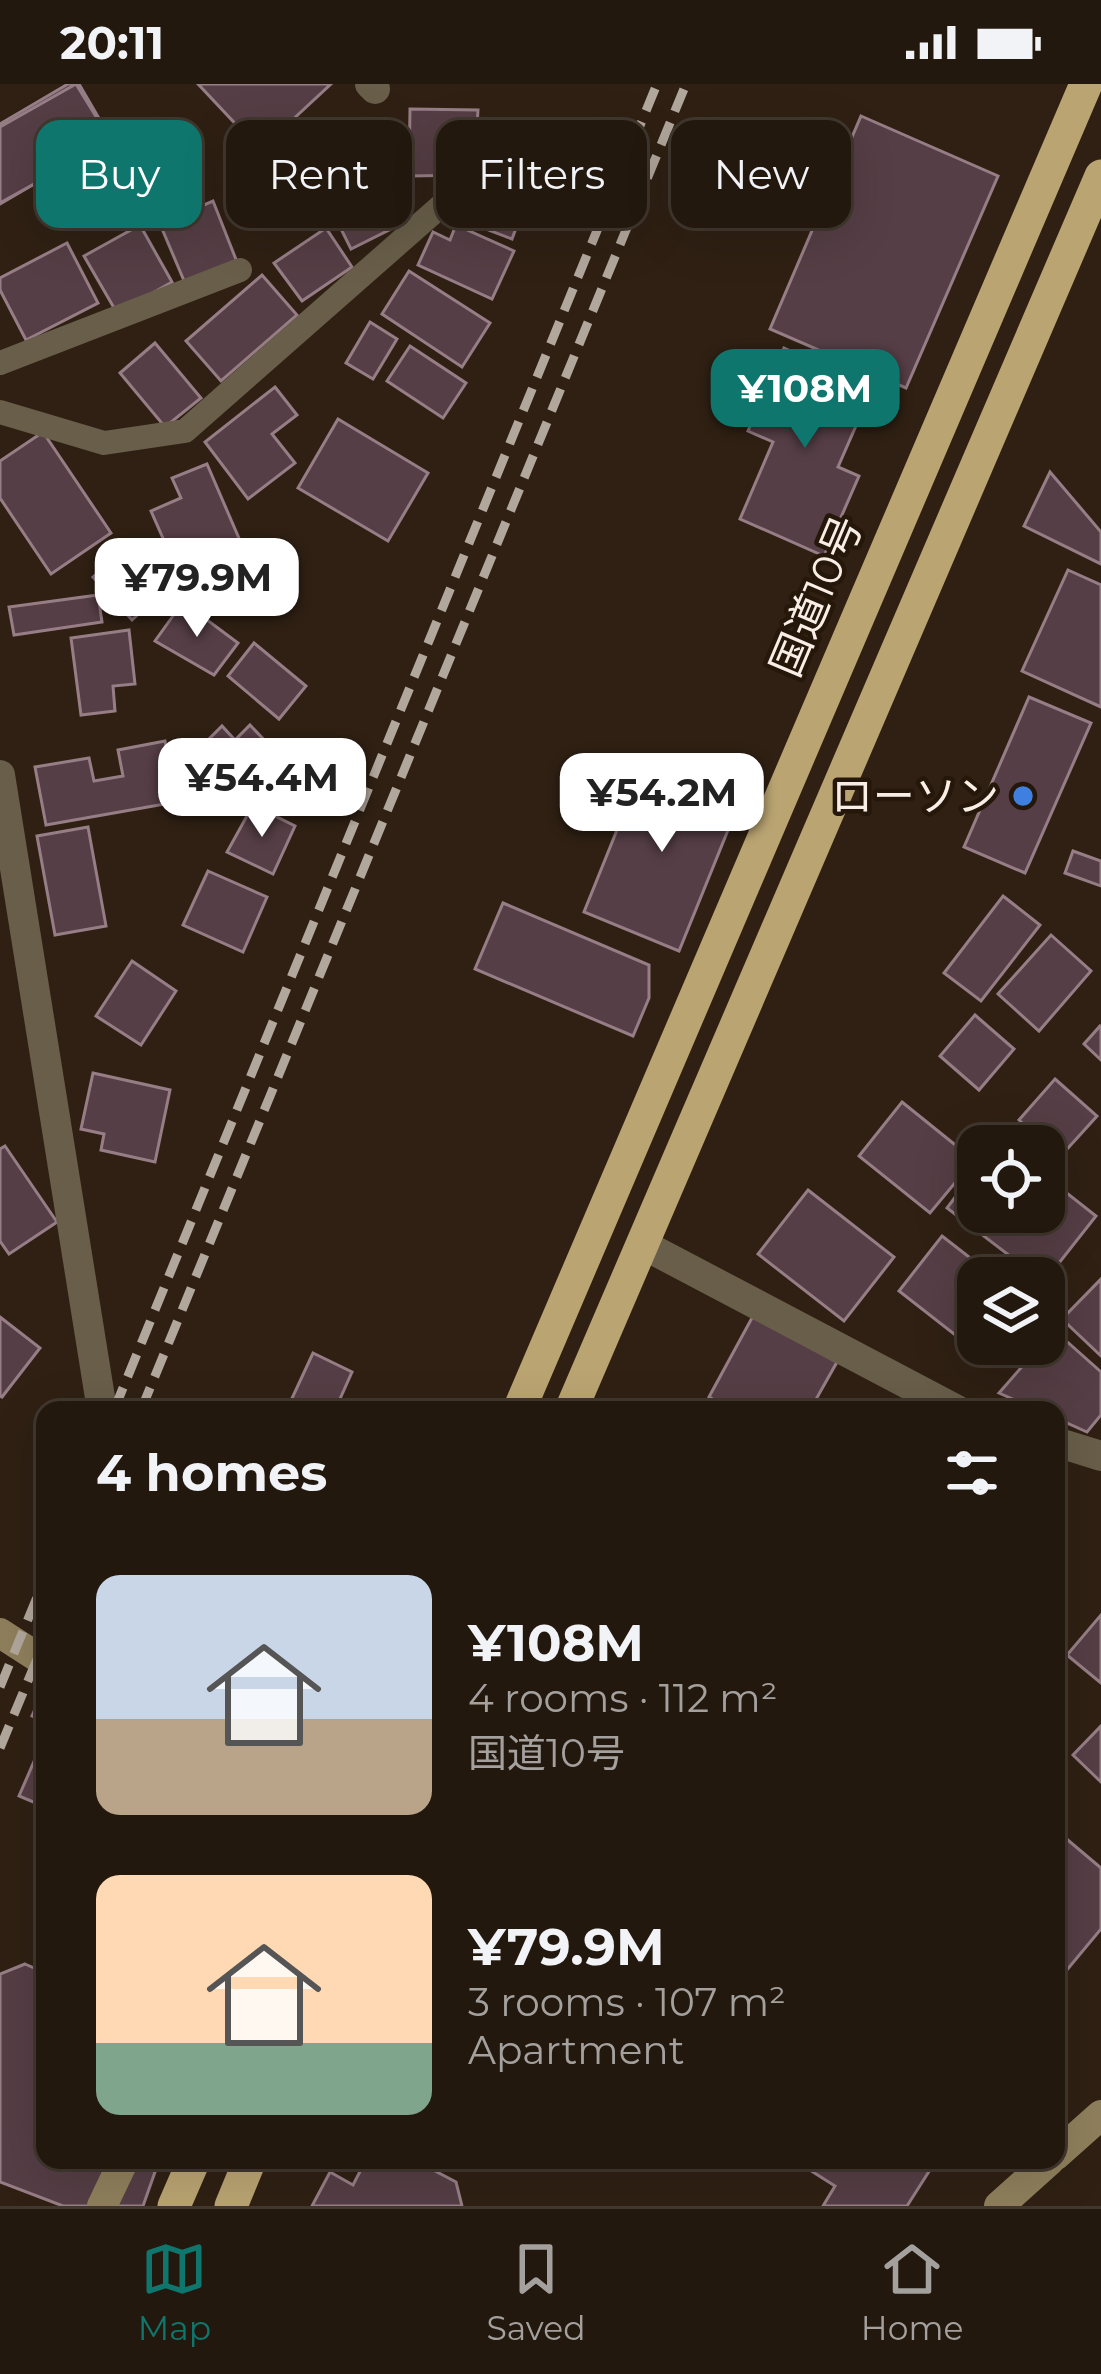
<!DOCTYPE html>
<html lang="en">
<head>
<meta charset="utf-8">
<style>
	body { margin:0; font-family:Montserrat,"Noto Sans JP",sans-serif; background:#2f251c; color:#f1f3f6; height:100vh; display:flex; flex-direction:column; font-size:45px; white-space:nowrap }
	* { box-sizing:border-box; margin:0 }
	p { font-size:39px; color:#a3a09e }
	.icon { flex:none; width:66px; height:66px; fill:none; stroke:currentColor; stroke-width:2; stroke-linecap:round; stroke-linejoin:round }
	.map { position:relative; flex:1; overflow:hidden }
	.details { position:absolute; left:36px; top:1317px; width:1029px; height:768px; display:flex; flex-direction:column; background:#23180e; border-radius:24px; box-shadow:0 12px 48px #0002,0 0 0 3px #40372e }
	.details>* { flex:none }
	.banner { position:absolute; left:36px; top:36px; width:1029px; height:108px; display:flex; gap:24px }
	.tools { position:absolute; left:957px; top:1041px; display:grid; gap:24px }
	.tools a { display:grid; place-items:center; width:108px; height:108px; border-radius:24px; background:#23180e; box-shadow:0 12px 48px #0002,0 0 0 3px #40372e; font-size:60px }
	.price { position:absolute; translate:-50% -102px; padding:0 27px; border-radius:24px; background:#fff; color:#222; font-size:39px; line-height:78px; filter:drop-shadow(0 3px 6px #0008) }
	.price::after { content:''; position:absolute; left:50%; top:72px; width:36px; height:27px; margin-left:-18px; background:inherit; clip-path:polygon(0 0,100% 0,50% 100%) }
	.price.selected { background:#0f766e; color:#fff }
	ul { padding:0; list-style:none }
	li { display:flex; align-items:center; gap:36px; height:300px; padding:0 60px }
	li span { display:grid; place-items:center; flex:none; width:336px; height:240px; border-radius:24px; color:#555 }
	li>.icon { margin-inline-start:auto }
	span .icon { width:144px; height:144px; fill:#fffc; stroke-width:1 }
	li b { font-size:51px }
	h2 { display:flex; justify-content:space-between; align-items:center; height:144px; padding:0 60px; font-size:51px }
	.chip { padding:0 42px; border-radius:24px; background:#23180e; box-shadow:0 12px 48px #0002,0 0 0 3px #40372e; font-size:42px; line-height:108px }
	.chip.selected { background:#0f766e; color:#fff }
	.status { display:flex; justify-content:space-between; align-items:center; height:84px; padding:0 60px; background:#23180e; direction:ltr }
	.status svg { height:33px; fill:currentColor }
	.tabs { display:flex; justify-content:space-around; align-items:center; height:168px; border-top:3px solid #40372e; background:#23180e; font-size:33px; color:#a3a09e }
	.tabs a { display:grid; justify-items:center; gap:6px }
	.tabs .selected { color:#0f766e }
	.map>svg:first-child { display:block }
	.building { fill:#553e45; stroke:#977e86; stroke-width:3 }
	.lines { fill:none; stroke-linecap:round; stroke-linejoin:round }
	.service { stroke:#685e49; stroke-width:24 }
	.minor { stroke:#685e49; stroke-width:30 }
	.secondary { stroke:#8f7f5c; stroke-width:30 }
	.trunk { stroke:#baa472; stroke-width:33 }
	.rail { stroke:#b2a79c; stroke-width:9; stroke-dasharray:24 12; stroke-linecap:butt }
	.shop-dot { fill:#3f7fe0; stroke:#251709; stroke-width:4.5 }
	.labels { text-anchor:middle; stroke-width:9; stroke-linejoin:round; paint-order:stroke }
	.street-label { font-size:42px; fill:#f8eee5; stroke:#251709 }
	.poi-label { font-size:42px; fill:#f8eee5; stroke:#251709; text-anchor:end }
</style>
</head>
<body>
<div class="status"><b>20:11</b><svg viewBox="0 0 49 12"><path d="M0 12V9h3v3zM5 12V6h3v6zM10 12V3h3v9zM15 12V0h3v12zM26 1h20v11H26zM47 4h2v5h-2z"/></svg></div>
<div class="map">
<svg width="1101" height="2122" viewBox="0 0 1101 2122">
	<rect width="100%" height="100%" fill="#2f2013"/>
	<!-- building -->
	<g class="building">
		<polygon points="68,0 79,0 111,55 0,120 0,40"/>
		<polygon points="76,0 111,57 0,119 0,43"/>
		<polygon points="198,0 331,0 260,66"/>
		<polygon points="410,25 478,26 474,91 409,92"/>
		<polygon points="861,32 998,92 906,304 770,245"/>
		<polygon points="529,40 554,49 542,82 518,73"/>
		<polygon points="485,67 537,87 512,155 483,144 492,121 468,112"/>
		<polygon points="377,103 397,142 351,165 331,125"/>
		<polygon points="213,117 237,178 185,199 160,140"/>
		<polygon points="140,141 172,198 117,229 84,172"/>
		<polygon points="456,141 514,167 492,215 418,181 433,148 450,156"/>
		<polygon points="326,144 352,183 302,217 274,179"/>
		<polygon points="67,159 98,219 26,256 0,206 0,194"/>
		<polygon points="409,187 490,239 462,283 382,230"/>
		<polygon points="262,191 297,231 221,297 186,257"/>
		<polygon points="370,238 397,255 373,295 346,279"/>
		<polygon points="155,259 201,314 165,343 120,289"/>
		<polygon points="410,262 466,299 443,334 387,297"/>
		<polygon points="784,264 873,303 838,383 859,392 824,472 740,435 773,358 748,347"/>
		<polygon points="275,303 297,331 272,350 295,379 248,415 205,358"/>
		<polygon points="338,335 428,389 388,457 298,404"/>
		<polygon points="43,348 111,449 51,490 0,414 0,377"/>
		<polygon points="207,380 241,459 177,486 151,427 181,414 172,394"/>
		<polygon points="1050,388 1101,448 1101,480 1024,442"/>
		<polygon points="128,462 150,474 173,499 132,536 93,493"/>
		<polygon points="1068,486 1101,501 1101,623 1022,587"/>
		<polygon points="98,511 102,538 14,551 9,523"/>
		<polygon points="183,518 238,559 214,591 155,557"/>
		<polygon points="129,546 135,600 113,602 115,627 81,631 71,554"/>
		<polygon points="254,559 306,602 279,635 228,592"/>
		<polygon points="1029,613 1091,639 1025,789 964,763"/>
		<polygon points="250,641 269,661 215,715 182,682 222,642 235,656"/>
		<polygon points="165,657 176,718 46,741 35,683 89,674 94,697 123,692 118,666"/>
		<polygon points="279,657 325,677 304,728 257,709"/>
		<polygon points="646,674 741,714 679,867 584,828"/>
		<polygon points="253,721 295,742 273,790 227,768"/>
		<polygon points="88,743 106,842 55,851 37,752"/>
		<polygon points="1073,767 1101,777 1101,802 1065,789"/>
		<polygon points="208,787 267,813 243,868 183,841"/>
		<polygon points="1003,812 1040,841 981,917 944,889"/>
		<polygon points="503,819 649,881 649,914 633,952 475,885"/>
		<polygon points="1051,851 1091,887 1039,947 998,910"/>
		<polygon points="132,877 176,907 141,961 96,932"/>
		<polygon points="975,931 1014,965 979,1006 940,972"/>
		<polygon points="1100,942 1101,943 1101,976 1084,960"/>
		<polygon points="93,989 170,1006 155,1078 101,1066 104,1050 81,1045"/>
		<polygon points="1055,995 1097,1032 1060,1073 1019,1036"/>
		<polygon points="902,1018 974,1076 930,1129 859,1072"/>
		<polygon points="5,1062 57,1138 9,1170 0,1157 0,1065"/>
		<polygon points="978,1083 978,1128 1044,1128 1044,1091 1096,1132 1044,1198 947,1124"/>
		<polygon points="808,1106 894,1173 844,1237 758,1170"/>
		<polygon points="942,1152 996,1194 978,1194 978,1260 998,1260 986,1275 899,1207"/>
		<polygon points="1101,1195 1101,1272 1062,1235"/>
		<polygon points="753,1232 837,1278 810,1326 733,1326 709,1313"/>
		<polygon points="0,1233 40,1264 2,1313 0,1312"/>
		<polygon points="1054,1246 1101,1288 1101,1331 1087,1348 1056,1334 1056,1326 1038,1326 999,1309"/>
		<polygon points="313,1269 352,1288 335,1326 287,1325"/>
		<polygon points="1101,1531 1101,1599 1067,1571"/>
		<polygon points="45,1602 45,1638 32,1632"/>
		<polygon points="1101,1642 1101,1698 1073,1671"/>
		<polygon points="45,1652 45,1723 19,1712"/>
		<polygon points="1056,1746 1101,1784 1101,1845 1056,1899"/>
		<polygon points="25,1880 45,1889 45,2076 140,2076 155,2088 143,2122 63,2122 0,2098 0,1890"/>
		<polygon points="366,2076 414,2076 456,2098 462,2122 312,2122 330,2088 353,2101"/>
		<polygon points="794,2076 932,2076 935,2078 907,2122 823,2122 835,2102"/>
	</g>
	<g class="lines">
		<!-- service -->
		<g class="service">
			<polyline points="0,279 240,186"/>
			<polyline points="0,328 104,359 185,347 459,106"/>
		</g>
		<!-- minor -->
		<g class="minor">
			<polyline points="370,0 375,5"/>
			<polyline points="0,691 102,1326"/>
			<polyline points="642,1160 957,1326"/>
			<polyline points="1056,1358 1101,1372"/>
		</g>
		<!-- secondary -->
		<g class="secondary">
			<polyline points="0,1549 45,1578"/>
			<polyline points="1056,2071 1101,2031"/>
			<polyline points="102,2122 124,2076"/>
			<polyline points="999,2122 1050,2076"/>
		</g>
		<!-- trunk -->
		<g class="trunk">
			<polyline points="519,1326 1086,0"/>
			<polyline points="571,1326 1101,92"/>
			<polyline points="174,2122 194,2076"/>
			<polyline points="231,2122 250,2076"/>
		</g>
		<!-- rail -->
		<g class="rail">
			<polyline points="114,1326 657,0"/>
			<polyline points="141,1326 686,0"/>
			<polyline points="0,1603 45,1494"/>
			<polyline points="0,1664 45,1556"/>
		</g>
	</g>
	<!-- markers -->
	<circle class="shop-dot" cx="1023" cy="712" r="12"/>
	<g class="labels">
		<!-- street labels -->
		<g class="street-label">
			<text transform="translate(816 512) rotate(-67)" y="15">国道10号</text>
		</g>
		<!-- poi labels -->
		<g class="poi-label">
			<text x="999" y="727">ローソン</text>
		</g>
	</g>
</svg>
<div class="tools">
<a><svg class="icon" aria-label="locate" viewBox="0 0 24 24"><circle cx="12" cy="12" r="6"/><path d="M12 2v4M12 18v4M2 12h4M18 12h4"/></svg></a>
<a><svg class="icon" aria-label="layers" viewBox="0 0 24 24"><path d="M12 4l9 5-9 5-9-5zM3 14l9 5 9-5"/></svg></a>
</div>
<b class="price selected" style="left:805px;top:367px">¥108M</b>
<b class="price" style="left:197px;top:556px">¥79.9M</b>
<b class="price" style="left:262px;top:756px">¥54.4M</b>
<b class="price" style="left:662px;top:771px">¥54.2M</b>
<div class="banner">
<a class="chip selected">Buy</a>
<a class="chip">Rent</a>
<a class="chip">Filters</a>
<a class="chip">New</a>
</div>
<section class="details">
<h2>4 homes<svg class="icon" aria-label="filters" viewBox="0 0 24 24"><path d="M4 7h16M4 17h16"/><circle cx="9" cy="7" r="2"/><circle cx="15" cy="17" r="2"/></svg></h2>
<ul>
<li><span style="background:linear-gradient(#c9d6e8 60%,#b9a48a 0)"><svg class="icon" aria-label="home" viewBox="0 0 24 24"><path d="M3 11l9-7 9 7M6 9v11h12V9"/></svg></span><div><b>¥108M</b><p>4 rooms · 112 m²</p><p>国道10号</p></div></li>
<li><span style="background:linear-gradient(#ffd9b3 70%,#7fa58c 0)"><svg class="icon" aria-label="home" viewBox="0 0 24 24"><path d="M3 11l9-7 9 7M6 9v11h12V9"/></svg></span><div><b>¥79.9M</b><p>3 rooms · 107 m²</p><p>Apartment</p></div></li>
</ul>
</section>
</div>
<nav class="tabs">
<a class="selected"><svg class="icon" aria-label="map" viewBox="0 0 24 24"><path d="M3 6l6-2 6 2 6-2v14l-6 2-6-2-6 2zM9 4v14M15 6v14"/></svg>Map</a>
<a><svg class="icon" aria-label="saved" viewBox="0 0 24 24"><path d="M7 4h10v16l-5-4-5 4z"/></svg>Saved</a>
<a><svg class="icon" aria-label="home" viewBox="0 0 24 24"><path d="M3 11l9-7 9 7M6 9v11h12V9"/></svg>Home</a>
</nav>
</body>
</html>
